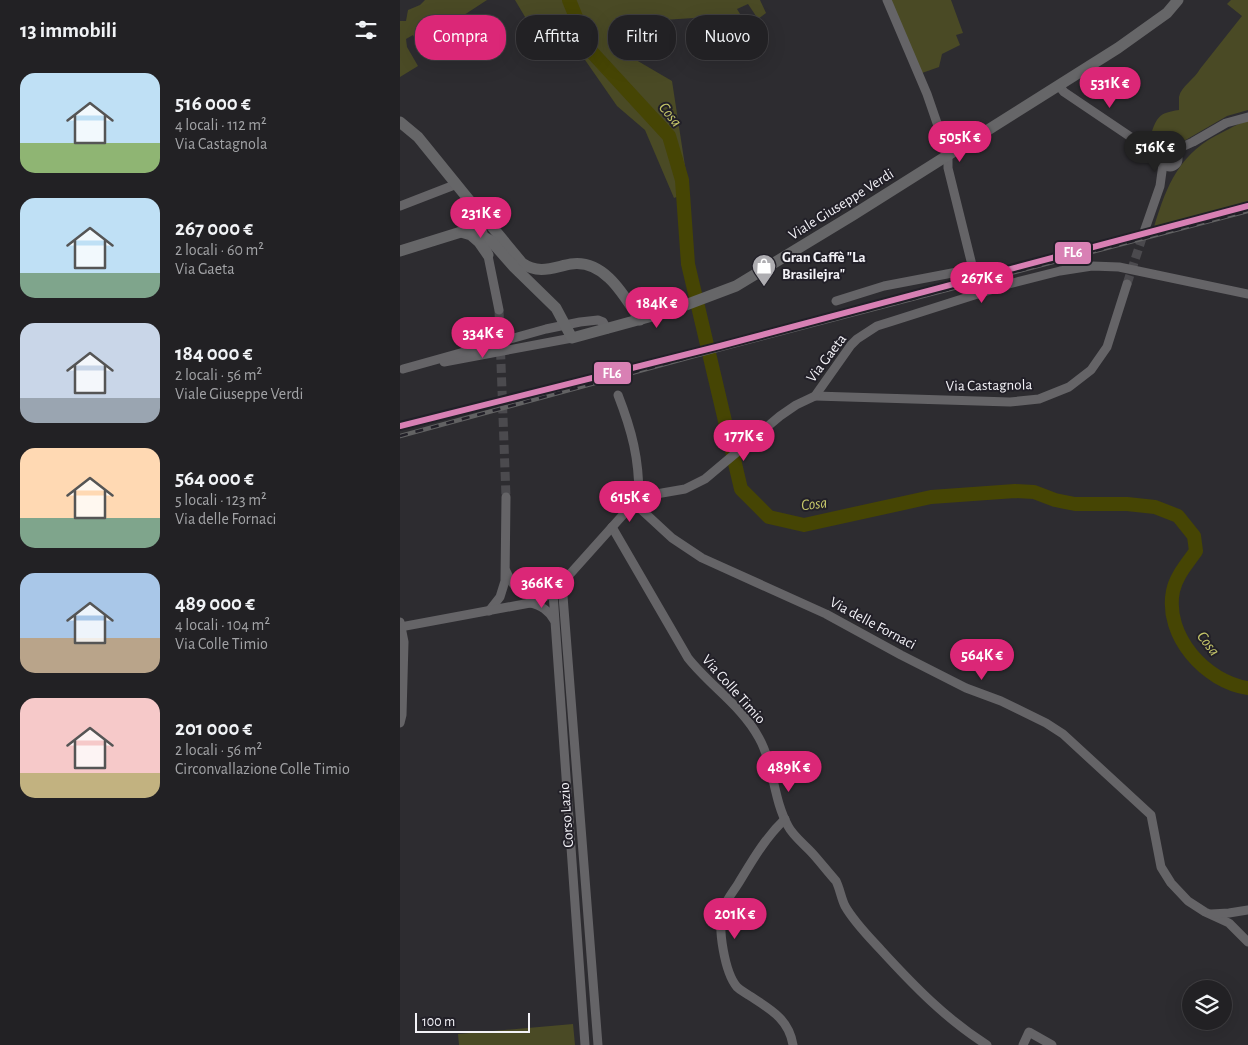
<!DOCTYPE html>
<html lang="it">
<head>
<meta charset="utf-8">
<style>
	body { margin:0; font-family:"Alegreya Sans",sans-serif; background:#2a292c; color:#f1f3f6; height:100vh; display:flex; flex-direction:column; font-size:19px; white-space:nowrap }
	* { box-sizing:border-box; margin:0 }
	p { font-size:16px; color:#a2a3a6 }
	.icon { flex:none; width:28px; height:28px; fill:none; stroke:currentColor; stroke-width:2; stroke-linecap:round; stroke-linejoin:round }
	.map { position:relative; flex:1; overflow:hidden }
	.drawer { display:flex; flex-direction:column; background:#222124; width:400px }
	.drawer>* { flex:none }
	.guide { position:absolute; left:15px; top:15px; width:475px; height:45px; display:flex; gap:10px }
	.buttons { position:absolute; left:782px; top:980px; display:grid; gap:10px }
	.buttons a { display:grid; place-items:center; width:50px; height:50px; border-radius:50%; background:#222124; box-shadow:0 5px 20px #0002,0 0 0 1px #3f3e41; font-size:25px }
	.scale { position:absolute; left:15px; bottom:12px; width:115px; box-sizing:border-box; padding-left:5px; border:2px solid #f3f2f7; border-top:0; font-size:14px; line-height:18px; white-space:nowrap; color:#f3f2f7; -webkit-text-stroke:4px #222028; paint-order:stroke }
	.price { position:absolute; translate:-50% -42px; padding:0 11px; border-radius:18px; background:#db2777; color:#fff; font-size:16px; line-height:32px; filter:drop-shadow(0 1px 2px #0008) }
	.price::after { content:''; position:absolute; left:50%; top:30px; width:15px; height:11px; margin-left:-8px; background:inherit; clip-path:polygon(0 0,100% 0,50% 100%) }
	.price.active { background:#222; color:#fff }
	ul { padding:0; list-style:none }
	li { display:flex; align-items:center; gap:15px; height:125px; padding:0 20px }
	li span { display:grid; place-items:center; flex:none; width:140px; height:100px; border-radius:15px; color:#555 }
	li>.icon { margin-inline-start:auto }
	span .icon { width:60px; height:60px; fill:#fffc; stroke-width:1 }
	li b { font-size:21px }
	h2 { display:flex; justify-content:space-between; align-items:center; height:60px; padding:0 20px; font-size:21px }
	.tag { padding:0 18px; border-radius:20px; background:#222124; box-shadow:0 5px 20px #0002,0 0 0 1px #3f3e41; font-size:18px; line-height:45px }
	.tag.active { background:#db2777; color:#fff }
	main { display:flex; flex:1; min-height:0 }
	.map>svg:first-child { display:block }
	.green { fill:#4a4a25 }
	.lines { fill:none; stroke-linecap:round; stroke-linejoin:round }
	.river { stroke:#464504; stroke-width:14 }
	.minor-tunnel { stroke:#4b4a4e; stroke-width:9; stroke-dasharray:9 4.5; stroke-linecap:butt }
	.minor { stroke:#656467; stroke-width:9 }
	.major { stroke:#666668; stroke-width:11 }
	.rail-casing { stroke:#626263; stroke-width:4.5 }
	.rail { stroke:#222028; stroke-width:2.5; stroke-dasharray:8; stroke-linecap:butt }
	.rail-1-casing { stroke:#222028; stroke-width:10 }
	.rail-1 { stroke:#d880b4; stroke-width:6 }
	.labels { text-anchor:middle; stroke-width:4; stroke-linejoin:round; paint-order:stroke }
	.street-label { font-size:15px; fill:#f3f2f7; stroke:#222028 }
	.poi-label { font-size:15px; font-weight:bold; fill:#f3f2f7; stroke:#222028; text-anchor:start }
	.water-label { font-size:16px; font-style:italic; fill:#c5c669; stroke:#222028 }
	.line-badge { stroke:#222028; stroke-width:2 }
	.badge-label { font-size:14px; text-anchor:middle; font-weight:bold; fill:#fff }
</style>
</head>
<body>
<main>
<section class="drawer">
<h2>13 immobili<svg class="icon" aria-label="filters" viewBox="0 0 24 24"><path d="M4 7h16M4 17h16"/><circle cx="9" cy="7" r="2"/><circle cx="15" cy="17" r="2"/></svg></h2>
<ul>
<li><span style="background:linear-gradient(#bfe0f5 70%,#8fb573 0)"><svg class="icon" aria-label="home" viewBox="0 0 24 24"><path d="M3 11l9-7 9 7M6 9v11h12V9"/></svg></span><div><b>516 000 €</b><p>4 locali · 112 m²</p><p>Via Castagnola</p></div></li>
<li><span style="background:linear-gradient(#bfe0f5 75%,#7fa58c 0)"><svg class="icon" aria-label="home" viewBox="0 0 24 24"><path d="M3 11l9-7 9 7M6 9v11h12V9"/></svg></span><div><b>267 000 €</b><p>2 locali · 60 m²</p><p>Via Gaeta</p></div></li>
<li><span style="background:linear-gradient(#c9d6e8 75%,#9aa5b1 0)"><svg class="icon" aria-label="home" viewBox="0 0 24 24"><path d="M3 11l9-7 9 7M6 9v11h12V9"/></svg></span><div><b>184 000 €</b><p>2 locali · 56 m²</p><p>Viale Giuseppe Verdi</p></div></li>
<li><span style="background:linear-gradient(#ffd9b3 70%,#7fa58c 0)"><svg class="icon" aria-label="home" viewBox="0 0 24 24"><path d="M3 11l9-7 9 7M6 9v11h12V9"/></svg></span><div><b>564 000 €</b><p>5 locali · 123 m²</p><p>Via delle Fornaci</p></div></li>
<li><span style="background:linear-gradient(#a9c7e8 65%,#b9a48a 0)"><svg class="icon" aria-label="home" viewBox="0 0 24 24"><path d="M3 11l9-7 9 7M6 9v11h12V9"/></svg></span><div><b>489 000 €</b><p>4 locali · 104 m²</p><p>Via Colle Timio</p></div></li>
<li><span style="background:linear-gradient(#f6c9c9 75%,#c2b280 0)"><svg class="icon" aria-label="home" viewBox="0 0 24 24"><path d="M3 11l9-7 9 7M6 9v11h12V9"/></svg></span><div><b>201 000 €</b><p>2 locali · 56 m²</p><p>Circonvallazione Colle Timio</p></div></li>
</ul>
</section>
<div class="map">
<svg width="848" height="1045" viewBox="0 0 848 1045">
	<rect width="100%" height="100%" fill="#2d2c30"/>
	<!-- green -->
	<g class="green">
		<polygon points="25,0 87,0 18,45 13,35 6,39 7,47 18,66 0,77 0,21 6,21 8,10 20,5"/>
		<polygon points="115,0 360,0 366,13 358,19 348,4 337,9 354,37 321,56 322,41 304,39 304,35 296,36 294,18 216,23 219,50 272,81 289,192 274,198 245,130 217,106 174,44 150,59"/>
		<polygon points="491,0 551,0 563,33 556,35 560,45 542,54 539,67 522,73"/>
		<path d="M831,0H848V110L827,116L777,145L752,144L749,140L750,137C757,117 758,113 779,110C779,106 779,101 779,97C781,86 795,79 800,69L842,16L827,4Z"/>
		<path d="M848,121V203L754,227C767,184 780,152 823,132C831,128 839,123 848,121Z"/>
		<polygon points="173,1024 175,1045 59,1045 58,1034"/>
	</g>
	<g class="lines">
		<!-- river -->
		<path class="river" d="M169,0L189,49L269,136L282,180L288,264L341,489L369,517L404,525L531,497L615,491L634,492L655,500L675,504H727L755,507L778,516L794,536L796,551C787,564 776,576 773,591C764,636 806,682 848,688"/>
		<!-- minor-tunnel -->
		<g class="minor-tunnel">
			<polyline points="727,284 745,229"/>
			<polyline points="99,310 106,497"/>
		</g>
		<!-- minor -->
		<g class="minor">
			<polyline points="659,86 664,92 747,148 762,162"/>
			<circle cx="770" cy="159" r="8"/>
			<polyline points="773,151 793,142 826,123 848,117"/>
			<polyline points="0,206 57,184"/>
			<polyline points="78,212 86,246 99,310"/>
			<polyline points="745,229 760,186 763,164"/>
			<polyline points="436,301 484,286 573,269 548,168 548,155 527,94 487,0"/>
			<polyline points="44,362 172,338"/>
			<polyline points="3,369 146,329 180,322 198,320 203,322 207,329"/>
			<path d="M218,395C232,431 239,458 239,497"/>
			<polyline points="415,396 610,402 639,399 669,387 691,370 707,347 727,284"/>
			<polyline points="233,502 272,538 302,558 426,614 501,655 566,688 601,701 646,723 663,734 751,815 761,867 771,883 788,901 805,912 829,923 848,942"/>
			<path d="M212,527L288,658C310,686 342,706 359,738C374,765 373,799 388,826C393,836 405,845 413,854C421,863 428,872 436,881C440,889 441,898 445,906C454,922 469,937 481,950C514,986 546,1019 587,1045"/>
			<path d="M106,571C115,592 122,593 143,598"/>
			<polyline points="162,583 198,1045"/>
			<polyline points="153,593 185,1045"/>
			<path d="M130,603C142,606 148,610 154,620"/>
			<polyline points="89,611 100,597 105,581 106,497"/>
			<polyline points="0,622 4,642 2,715 0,723"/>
			<polyline points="0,627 130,603 153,593 239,497 285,489 305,479 380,416 396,405 415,396 451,345 457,339 477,326 493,321 609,284 660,271 692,266 719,267 848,294"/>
			<path d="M385,819C365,838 352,861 338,884C333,892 326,900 323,910C317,928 325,973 337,987C341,991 346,993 350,996C370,1009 389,1019 393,1045"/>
			<polyline points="811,914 829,913 848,910"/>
			<polyline points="623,1045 629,1032 652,1045"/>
		</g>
		<!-- major -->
		<g class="major">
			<path d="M0,122L18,137L78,211L89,223L122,263C139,275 154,267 171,264C205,259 225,297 240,320"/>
			<polyline points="61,232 77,233 91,241 114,267 156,308 172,338 267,312 336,286 453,215 718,48 767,13 778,0"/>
			<polyline points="0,251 61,232 71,235 79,242 88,255"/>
		</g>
		<!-- rail casing -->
		<g class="rail-casing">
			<polyline id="rail" points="0,436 294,356 848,211"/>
		</g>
		<!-- rail -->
		<use href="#rail" class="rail"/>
		<!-- rail-1 casing -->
		<g class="rail-1-casing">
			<polyline id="rail-1" points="0,426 320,346 848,206"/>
		</g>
		<!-- rail-1 -->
		<use href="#rail-1" class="rail-1"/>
	</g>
	<!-- icons -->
	<defs>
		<g id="shop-pin" transform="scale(1.25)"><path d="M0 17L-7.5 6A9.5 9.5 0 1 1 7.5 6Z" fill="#aeadb1" stroke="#222028"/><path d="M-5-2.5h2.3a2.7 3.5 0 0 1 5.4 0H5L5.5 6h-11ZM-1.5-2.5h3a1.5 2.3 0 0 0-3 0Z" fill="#fff"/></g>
	</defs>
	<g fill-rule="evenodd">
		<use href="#shop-pin" x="364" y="266"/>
	</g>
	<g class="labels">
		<!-- street labels -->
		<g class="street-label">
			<text transform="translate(441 204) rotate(-32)" y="5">Viale Giuseppe Verdi</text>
			<text transform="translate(426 358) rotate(-53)" y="5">Via Gaeta</text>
			<text transform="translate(589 385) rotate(-1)" y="5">Via Castagnola</text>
			<text transform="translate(473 623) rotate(28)" y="5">Via delle Fornaci</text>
			<text transform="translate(334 689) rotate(48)" y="5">Via Colle Timio</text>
			<text transform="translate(166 815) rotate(-94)" y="5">Corso Lazio</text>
		</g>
		<!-- poi labels -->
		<g class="poi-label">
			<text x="382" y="262">Gran Caffè "La<tspan x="382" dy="17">Brasilejra"</tspan></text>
		</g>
		<!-- water labels -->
		<g class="water-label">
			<text transform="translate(271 114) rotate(51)" y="6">Cosa</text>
			<text transform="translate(414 503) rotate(-7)" y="6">Cosa</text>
			<text transform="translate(809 643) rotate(52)" y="6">Cosa</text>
		</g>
	</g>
	<g class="line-badge">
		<rect x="654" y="241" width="38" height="24" rx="5" fill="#d880b4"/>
		<rect x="193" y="361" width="39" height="24" rx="5" fill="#d880b4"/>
	</g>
	<g class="badge-label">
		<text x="673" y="257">FL6</text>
		<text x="212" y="378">FL6</text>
	</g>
</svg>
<div class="buttons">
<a><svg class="icon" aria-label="layers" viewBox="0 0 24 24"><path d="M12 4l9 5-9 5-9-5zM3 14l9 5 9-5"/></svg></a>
</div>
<div class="scale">100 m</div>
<b class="price" style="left:710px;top:109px">531K €</b>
<b class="price" style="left:560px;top:163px">505K €</b>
<b class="price active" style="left:755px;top:173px">516K €</b>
<b class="price" style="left:81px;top:239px">231K €</b>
<b class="price" style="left:582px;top:304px">267K €</b>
<b class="price" style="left:257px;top:329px">184K €</b>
<b class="price" style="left:83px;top:359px">334K €</b>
<b class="price" style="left:344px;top:462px">177K €</b>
<b class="price" style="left:230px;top:523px">615K €</b>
<b class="price" style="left:142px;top:609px">366K €</b>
<b class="price" style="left:582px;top:681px">564K €</b>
<b class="price" style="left:389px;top:793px">489K €</b>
<b class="price" style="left:335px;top:940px">201K €</b>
<div class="guide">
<a class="tag active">Compra</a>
<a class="tag">Affitta</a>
<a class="tag">Filtri</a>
<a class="tag">Nuovo</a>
</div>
</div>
</main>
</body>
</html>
